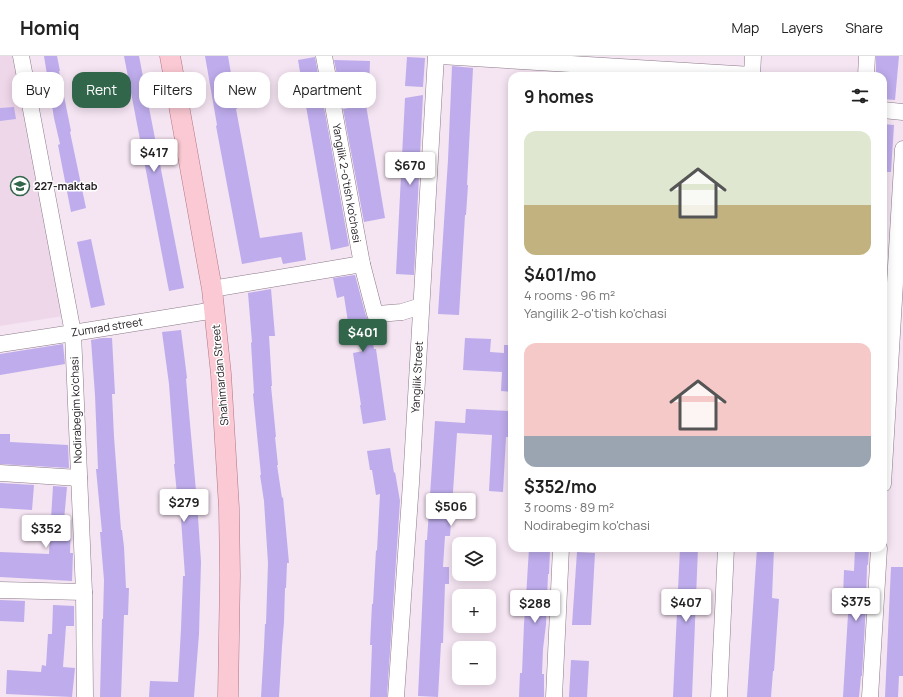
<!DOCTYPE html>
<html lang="en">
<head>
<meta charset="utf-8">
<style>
	body { margin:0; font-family:Manrope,sans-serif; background:#f2f2f2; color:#222; height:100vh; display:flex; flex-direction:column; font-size:15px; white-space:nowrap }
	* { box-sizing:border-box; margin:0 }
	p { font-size:13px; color:#767676 }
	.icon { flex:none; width:22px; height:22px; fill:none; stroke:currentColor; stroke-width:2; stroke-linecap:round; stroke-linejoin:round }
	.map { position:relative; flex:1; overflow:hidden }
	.side { position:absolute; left:508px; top:16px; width:379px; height:480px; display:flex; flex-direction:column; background:#fff; border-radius:12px; box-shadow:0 2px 10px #0003 }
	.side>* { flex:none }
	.banner { position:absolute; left:12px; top:16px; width:380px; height:36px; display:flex; gap:8px }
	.tools { position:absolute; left:452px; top:481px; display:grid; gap:8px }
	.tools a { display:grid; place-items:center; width:44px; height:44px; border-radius:8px; background:#fff; box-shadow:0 2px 10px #0003; font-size:20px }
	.price { position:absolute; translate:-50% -34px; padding:0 9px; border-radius:4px; background:#fff; color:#222; font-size:13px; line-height:26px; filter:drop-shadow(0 1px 2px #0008) }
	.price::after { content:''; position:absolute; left:50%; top:24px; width:12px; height:9px; margin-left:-6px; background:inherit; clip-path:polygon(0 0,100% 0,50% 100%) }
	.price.active { background:#32664b; color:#fff }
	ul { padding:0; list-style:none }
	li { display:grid; align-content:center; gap:8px; height:212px; padding:0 16px }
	li span { display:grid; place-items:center; height:124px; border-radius:12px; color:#555 }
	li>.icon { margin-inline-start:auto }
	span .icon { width:72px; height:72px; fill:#fffc; stroke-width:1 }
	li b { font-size:17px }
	h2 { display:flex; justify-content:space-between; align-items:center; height:48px; padding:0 16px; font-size:17px }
	.chip { padding:0 14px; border-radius:12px; background:#fff; box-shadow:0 2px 10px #0003; font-size:14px; line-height:36px }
	.chip.active { background:#32664b; color:#fff }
	header { display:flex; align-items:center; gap:24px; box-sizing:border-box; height:56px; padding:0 20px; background:#fff; border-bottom:1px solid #e0e0e0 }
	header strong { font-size:19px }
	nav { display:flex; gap:22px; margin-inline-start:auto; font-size:14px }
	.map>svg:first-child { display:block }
	.built { fill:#efd7ea }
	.building { fill:#beacec }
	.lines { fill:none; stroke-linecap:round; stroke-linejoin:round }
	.minor-casing { stroke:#8b7b88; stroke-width:17 }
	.major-casing { stroke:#af7683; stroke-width:21 }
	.minor { stroke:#fff; stroke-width:16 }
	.major { stroke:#fbc9d3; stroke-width:20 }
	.labels { text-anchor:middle; stroke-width:3; stroke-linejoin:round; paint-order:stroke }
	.street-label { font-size:11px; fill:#262025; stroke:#fff }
	.poi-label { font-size:11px; font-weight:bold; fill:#262025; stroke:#fff; text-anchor:start }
</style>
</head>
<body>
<header>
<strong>Homiq</strong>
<nav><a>Map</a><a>Layers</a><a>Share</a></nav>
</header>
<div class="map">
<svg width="903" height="641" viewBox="0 0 903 641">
	<rect width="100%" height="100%" fill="#f5e4f2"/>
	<!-- built -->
	<polygon class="built" points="0,0 17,0 64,260 0,270"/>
	<!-- building -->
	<g class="building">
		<polygon points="44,0 57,0 60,15 59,15 71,75 70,76 86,152 71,156 58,89 60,88 54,62"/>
		<polygon points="124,0 139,0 184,232 169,235"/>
		<polygon points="205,0 228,0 237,53 236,53 260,182 302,176 306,204 283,208 281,201 242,208 216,70 217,69"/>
		<polygon points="876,0 899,0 895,44 883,43 883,20 876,20"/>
		<polygon points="315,1 349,190 331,194 298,4"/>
		<polygon points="407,1 425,2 423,31 405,30"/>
		<polygon points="334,4 370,5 369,30 339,29"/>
		<polygon points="452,10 473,12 467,129 468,129 466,159 465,159 459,259 438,258 448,104"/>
		<polygon points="423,39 414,219 396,218 405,42"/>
		<polygon points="366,49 385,162 364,166 343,53"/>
		<polygon points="14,51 16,63 0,65 0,52"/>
		<polygon points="883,68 894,69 891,116 883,116"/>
		<polygon points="91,183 105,249 91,252 77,186"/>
		<polygon points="355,219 366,260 369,265 374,293 376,293 386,364 363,368 360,349 361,349 353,297 363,295 358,264 348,266 344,240 337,242 333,222"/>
		<polygon points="271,233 275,280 269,280 272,330 271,330 276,381 275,381 278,409 277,409 282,442 283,441 289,507 287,507 286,532 285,532 284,566 282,590 279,641 261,641 264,591 265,568 266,568 268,507 264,445 260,419 261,419 253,338 254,337 251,287 252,286 248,237"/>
		<polygon points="181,274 187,322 186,323 197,446 201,506 199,578 194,641 149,641 150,625 178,626 181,573 183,520 185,520 180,448 178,448 174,408 175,408 169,328 162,276"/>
		<polygon points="102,282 112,282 115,338 112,338 114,381 121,474 122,474 124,491 126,532 129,532 128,559 124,559 121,641 100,641 102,563 103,563 104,524 100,476 102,476 96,413 98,413 95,339 91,284"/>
		<polygon points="465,282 491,283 490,296 504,297 504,289 512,289 512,336 501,335 502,316 463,314"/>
		<polygon points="63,288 65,308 0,319 0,298"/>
		<polygon points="466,353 512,355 512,381 506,381 503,436 489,435 492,379 457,377 450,480 445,480 443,511 449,511 449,528 445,528 443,587 441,587 438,641 418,640 424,510 425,484 427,484 435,365 465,367"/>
		<polygon points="0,378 10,378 10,386 68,389 69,412 0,408"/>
		<polygon points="390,392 394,417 395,416 400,445 387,641 370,641 372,589 370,589 372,548 373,548 376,494 377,495 380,438 376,439 372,414 370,414 367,395"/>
		<polygon points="0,427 34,429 32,454 0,452"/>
		<polygon points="53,430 67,431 64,464 71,464 70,497 73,497 72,525 0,521 0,496 49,498 50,480 43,479 44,463 51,463"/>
		<polygon points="529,492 550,494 549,518 548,518 546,568 543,593 542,618 544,618 544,641 519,641 520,617 522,617 524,568 526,542"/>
		<polygon points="680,492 698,492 692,641 673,641"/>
		<polygon points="757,492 774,492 772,542 779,543 774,615 773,615 771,641 747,641"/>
		<polygon points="855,492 869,492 868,509 867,509 866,548 862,620 861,620 859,641 843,641 849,542 843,542 844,514 854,515"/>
		<polygon points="577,496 595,497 591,569 572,569"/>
		<polygon points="891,511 903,511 903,620 899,620 898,641 885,641"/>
		<polygon points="0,544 25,545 24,566 0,565"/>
		<polygon points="53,549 74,550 74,570 66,570 63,611 75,612 72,641 6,638 7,614 41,616 42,609 46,610 48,578 52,578"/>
		<polygon points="571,604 589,605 587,641 569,641"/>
	</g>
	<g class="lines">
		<!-- minor casing -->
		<g class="minor-casing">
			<g id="minor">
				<polyline points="21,0 73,277 84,536 85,641"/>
				<polyline points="324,0 362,208 375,258 378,258 402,256 421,250"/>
				<polyline points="440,0 752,19"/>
				<polyline points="752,20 753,0"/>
				<polyline points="866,20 867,0"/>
				<polyline points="883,54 903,56"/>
				<polyline points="212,233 362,208"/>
				<polyline points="0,288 73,277 215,254"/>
				<polyline points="0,417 79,422"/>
				<polyline points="883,428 903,93"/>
				<polyline points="0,534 84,536"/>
				<polyline points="396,641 411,427 436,0"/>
				<polyline points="554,641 561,492"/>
				<polyline points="719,641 726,492"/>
				<polyline points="870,641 879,492"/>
			</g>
		</g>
		<!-- major casing -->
		<g class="major-casing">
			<polyline id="major" points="170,0 212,233 221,318 229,452 230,519 228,641"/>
		</g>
		<!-- minor -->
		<use href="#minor" class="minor"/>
		<!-- major -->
		<use href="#major" class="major"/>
	</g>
	<!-- icons -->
	<defs>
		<g id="school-ring" transform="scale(1)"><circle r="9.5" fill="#fff" stroke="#32664b" stroke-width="1.5"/><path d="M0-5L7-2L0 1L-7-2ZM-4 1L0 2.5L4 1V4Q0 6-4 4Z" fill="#32664b"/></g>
	</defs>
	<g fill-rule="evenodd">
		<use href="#school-ring" x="20" y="130"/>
	</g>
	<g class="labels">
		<!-- street labels -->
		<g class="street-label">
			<text transform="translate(347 127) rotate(80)" y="4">Yangilik 2-o'tish ko'chasi</text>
			<text transform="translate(107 271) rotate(-9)" y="4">Zumrad street</text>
			<text transform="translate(220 319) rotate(-95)" y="4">Shahimardan Street</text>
			<text transform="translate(417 321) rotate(-87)" y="4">Yangilik Street</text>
			<text transform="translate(76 354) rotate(-92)" y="4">Nodirabegim ko'chasi</text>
		</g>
		<!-- poi labels -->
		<g class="poi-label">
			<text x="34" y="134">227-maktab</text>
		</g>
	</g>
</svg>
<div class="tools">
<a><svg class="icon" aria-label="layers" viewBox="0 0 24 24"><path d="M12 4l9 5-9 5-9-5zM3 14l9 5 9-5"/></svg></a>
<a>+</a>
<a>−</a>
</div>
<b class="price" style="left:154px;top:117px">$417</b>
<b class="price" style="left:410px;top:130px">$670</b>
<b class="price active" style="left:363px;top:297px">$401</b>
<b class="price" style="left:184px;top:467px">$279</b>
<b class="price" style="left:451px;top:471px">$506</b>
<b class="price" style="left:46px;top:493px">$352</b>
<b class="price" style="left:856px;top:566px">$375</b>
<b class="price" style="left:686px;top:567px">$407</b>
<b class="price" style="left:535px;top:568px">$288</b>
<div class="banner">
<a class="chip">Buy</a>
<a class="chip active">Rent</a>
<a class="chip">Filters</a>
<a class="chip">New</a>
<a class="chip">Apartment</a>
</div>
<section class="side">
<h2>9 homes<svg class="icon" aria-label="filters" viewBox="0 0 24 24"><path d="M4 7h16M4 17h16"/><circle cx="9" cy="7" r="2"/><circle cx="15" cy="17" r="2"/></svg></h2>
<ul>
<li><span style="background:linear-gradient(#dfe7d0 60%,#c2b280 0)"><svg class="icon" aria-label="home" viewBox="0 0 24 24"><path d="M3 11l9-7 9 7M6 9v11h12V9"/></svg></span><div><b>$401/mo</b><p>4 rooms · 96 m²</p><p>Yangilik 2-o'tish ko'chasi</p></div></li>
<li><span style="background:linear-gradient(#f6c9c9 75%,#9aa5b1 0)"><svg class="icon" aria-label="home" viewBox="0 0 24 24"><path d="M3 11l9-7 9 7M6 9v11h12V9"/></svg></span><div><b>$352/mo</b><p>3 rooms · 89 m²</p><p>Nodirabegim ko'chasi</p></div></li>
</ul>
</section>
</div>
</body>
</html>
